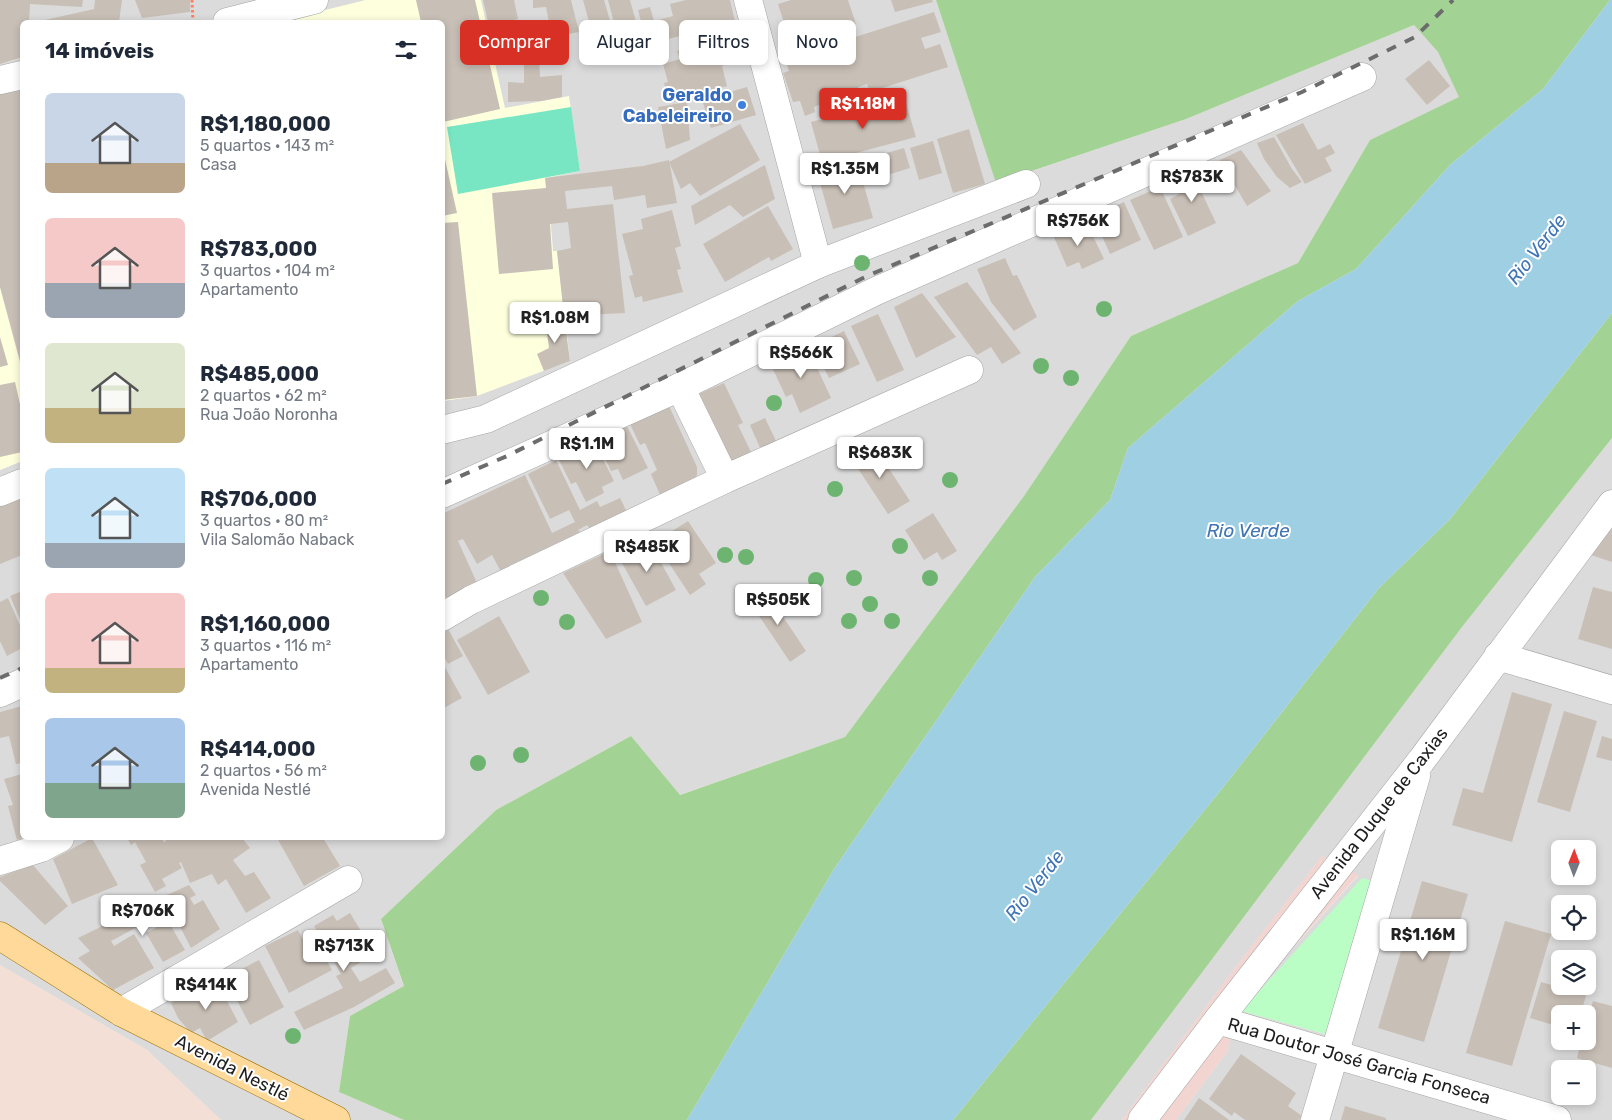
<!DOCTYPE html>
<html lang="pt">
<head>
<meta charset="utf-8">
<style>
	body { margin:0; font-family:Rubik,sans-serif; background:#f2f2f3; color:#1f2937; height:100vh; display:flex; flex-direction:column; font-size:19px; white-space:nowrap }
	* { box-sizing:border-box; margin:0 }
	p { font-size:16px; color:#747a83 }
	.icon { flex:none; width:28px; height:28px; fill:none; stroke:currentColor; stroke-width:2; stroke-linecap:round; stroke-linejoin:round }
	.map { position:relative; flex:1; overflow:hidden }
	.side { position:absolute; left:20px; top:20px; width:425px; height:820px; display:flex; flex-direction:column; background:#fff; border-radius:8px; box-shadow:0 2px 8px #0003 }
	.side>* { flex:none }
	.banner { position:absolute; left:460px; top:20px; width:475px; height:45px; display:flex; gap:10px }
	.needle { width:32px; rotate:1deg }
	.fabs { position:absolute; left:1551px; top:840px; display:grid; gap:10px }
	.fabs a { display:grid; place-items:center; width:45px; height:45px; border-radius:8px; background:#fff; box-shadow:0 2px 8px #0003; font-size:25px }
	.price { position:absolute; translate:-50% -42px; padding:0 11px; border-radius:5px; background:#fff; color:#222; font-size:16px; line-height:32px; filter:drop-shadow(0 1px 2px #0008) }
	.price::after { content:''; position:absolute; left:50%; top:30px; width:15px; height:11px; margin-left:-8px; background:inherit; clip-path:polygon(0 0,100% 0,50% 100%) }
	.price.active { background:#d93025; color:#fff }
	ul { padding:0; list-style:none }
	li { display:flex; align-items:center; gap:15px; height:125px; padding:0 25px }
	li span { display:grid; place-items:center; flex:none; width:140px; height:100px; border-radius:8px; color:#555 }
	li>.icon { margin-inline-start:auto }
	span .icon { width:60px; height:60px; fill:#fffc; stroke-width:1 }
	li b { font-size:21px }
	h2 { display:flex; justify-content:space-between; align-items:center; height:60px; padding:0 25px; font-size:21px }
	.tag { padding:0 18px; border-radius:8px; background:#fff; box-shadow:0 2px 8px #0003; font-size:18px; line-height:45px }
	.tag.active { background:#d93025; color:#fff }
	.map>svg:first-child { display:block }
	.residential { fill:#dcdbdb; fill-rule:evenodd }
	.commercial { fill:#f2d4d0 }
	.education { fill:#fdffdd }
	.military { fill:#f3dfd5 }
	.forest { fill:#a3d394 }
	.park { fill:#bbfec5 }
	.pitch { fill:#79e6c3 }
	.water { fill:#9fcfe2 }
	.building { fill:#c8bfb6 }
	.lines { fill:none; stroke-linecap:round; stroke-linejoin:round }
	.minor-casing { stroke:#a5a5a5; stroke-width:29 }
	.major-casing { stroke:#986f00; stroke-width:29 }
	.path { stroke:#ff7e65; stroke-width:3; stroke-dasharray:2.5 2.5; stroke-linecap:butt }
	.minor { stroke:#fff; stroke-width:28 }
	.major { stroke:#ffd999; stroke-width:28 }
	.rail { stroke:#6c6c6c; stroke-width:4; stroke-dasharray:10 10; stroke-linecap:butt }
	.tree { fill:#6db471 }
	.shop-dot { fill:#3f7fe0; stroke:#fff; stroke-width:2 }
	.labels { text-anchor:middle; stroke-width:4; stroke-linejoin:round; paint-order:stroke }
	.shop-label { font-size:18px; font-weight:bold; fill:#366cbe; stroke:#fff; text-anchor:end }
	.street-label { font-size:18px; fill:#1e1e1e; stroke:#fff }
	.water-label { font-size:19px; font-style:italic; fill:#4175b6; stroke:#fff }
</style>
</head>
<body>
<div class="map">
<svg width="1612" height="1120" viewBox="0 0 1612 1120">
	<rect width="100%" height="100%" fill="#f0ece3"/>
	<!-- residential -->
	<g class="residential">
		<polygon points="0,0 366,0 276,22 22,22 22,81 0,87"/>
		<polygon points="416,0 936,0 997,183 1186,119 1414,25 1438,52 1460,97 1370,140 1298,263 1131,336 1024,496 845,737 679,795 631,736 496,810 381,919 404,987 350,1016 339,1092 404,1120 221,1120 147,1050 0,965 0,470 22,461 22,838 442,838 443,401 477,396 564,316 557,251 553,251 551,224 442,122 442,22"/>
		<path d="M1612,438V1120H1176L1227,1052L1237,1010L1358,876L1322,856L1241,960L1122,1120H1091L1462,627ZM1560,849H1588V876H1560ZM1373,882L1328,1035L1242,1011ZM1560,904H1588V931H1560ZM1560,959H1588V986H1560ZM1560,1014H1588V1041H1560ZM1560,1069H1588V1096H1560Z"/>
	</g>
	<!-- commercial -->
	<polygon class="commercial" points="1322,856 1358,875 1237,1010 1227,1052 1176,1120 1122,1120 1241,960"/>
	<!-- education -->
	<g class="education">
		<polygon points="366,0 481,0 505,108 569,96 580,171 546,178 553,251 557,251 570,361 477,396 443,401 442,22 277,22"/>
		<polygon points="0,287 22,371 22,461 0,470"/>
	</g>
	<!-- military -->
	<polygon class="military" points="0,965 147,1050 221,1120 0,1120"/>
	<!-- forest -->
	<g class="forest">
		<polygon points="936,0 1610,0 1543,89 1451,164 1356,269 1298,301 1128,448 1110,500 1035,577 834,869 687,1120 404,1120 339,1092 350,1016 404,986 381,919 496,810 631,736 680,795 845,737 1024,496 1131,336 1298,263 1370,140 1459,97 1438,52 1414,25 1186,119 996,183"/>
		<polygon points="1612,313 1612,438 1462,627 1091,1120 953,1120 1225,785 1379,588 1450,519"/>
	</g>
	<!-- park -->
	<polygon class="park" points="1362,878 1373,881 1329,1035 1241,1011"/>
	<!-- pitch -->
	<polygon class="pitch" points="571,107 580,171 458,194 447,127"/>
	<!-- water -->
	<polygon class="water" points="1610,0 1612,0 1612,313 1450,519 1379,588 1225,785 953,1120 687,1120 834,869 1035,577 1110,500 1128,448 1298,301 1356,269 1451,164 1543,89"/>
	<!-- building -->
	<g class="building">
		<polygon points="0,0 83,0 82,7 30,4 29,22 22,22 22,57 0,64"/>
		<polygon points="95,0 122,0 119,22 36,22 94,9"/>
		<polygon points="135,0 190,0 190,12 142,18"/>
		<polygon points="416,0 475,0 500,109 443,122 442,22 421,22"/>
		<polygon points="483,0 514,0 518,19 489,26"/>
		<polygon points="533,0 571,0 579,32 552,37 546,7 533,8"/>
		<polygon points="583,0 604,0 611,24 591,29"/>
		<polygon points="608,0 630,0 644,51 623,57"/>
		<polygon points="686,0 730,0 737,30 694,41 693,33 647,44 638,10 650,7 654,21 673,16 670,4"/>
		<polygon points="791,0 848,0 856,24 791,45 778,4"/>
		<polygon points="891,0 932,0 933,2 895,12"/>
		<polygon points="934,12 941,32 921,38 925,49 940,44 948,67 870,92 867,84 858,87 861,97 826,109 824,103 814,107 815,112 805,116 800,101 793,102 783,73 789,71 784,55 798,50 800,57 820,51 818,44 832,40 833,44"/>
		<polygon points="702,44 704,52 722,47 727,64 722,66 727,86 670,103 664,83 668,82 663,64 680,59 677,51"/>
		<polygon points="539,56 540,77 562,75 562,97 541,101 508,102 508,82 524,83 524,57"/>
		<polygon points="1429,60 1450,86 1427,105 1405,79"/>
		<polygon points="22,81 22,360 20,361 0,287 0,87"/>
		<polygon points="747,87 756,115 711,128 702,100"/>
		<polygon points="904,97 916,137 822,162 811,122"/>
		<polygon points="687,102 690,140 666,149 658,107"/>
		<polygon points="1303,123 1318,150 1330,144 1335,153 1325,158 1332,171 1305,184 1276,135"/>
		<polygon points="740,124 760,160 700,196 690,183 681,189 669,162"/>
		<polygon points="969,129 985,184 953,193 937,139"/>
		<polygon points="1274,137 1292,169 1302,182 1290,188 1277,177 1264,159 1257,143"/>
		<polygon points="933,141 942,173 919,180 910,148"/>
		<polygon points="442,146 457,213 442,216"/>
		<polygon points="904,148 910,168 868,181 862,160"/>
		<polygon points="1241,150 1271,191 1247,206 1220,160"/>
		<polygon points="669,160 677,203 647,208 645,195 614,200 612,186 565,191 567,209 613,204 625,313 564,316 557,251 571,248 568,222 550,224 553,269 499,274 492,193 546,188 545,178 643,166"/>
		<polygon points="857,160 873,218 833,229 817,172"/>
		<polygon points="765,165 775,199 743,217 730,205 695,225 691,206"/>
		<polygon points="1196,169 1205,186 1200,189 1216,223 1188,236 1170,199 1179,194 1172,181"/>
		<polygon points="1160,187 1183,237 1154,250 1130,200"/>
		<polygon points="1124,202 1141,240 1110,254 1093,216"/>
		<polygon points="768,206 793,249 771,261 769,257 725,282 703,244"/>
		<polygon points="672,210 681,246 675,248 681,269 677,270 683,292 643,302 642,296 635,298 629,276 633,275 622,234 643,229 641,219"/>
		<polygon points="458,222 477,396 442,400 442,223"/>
		<polygon points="1080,222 1087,236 1092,234 1104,259 1082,269 1079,262 1067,267 1053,235"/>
		<polygon points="1005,258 1013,276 1017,275 1037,317 1014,331 991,302 977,269"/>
		<polygon points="967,282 1021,353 1002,364 991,347 977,355 934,297"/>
		<polygon points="922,293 956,337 916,358 894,307"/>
		<polygon points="878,314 904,370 877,382 851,326"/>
		<polygon points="564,316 570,361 544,371 537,354 549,348 545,317"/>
		<polygon points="844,331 860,364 829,378 813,346"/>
		<polygon points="0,337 8,365 0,367"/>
		<polygon points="807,346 831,398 800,413 792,394 786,397 770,363"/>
		<polygon points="15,382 22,413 22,452 0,457 0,385"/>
		<polygon points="724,383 743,423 738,425 751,452 726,464 692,397"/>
		<polygon points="669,406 697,467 697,475 693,481 661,497 651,474 657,470 645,443 640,445 630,424"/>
		<polygon points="765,418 777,443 761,450 750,425"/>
		<polygon points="626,424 648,468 623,480 618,469 611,471 596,440"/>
		<polygon points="594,441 614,481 602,487 604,493 586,502 576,482 571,484 558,458"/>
		<polygon points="873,444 910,501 888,514 851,458"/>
		<polygon points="556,460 580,510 597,501 600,507 620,498 627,512 590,529 587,525 578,530 580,532 500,570 492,555 477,564 463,539 458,541 477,583 446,598 442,590 442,514 525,475 552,533 575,522 569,510 550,519 528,474"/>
		<polygon points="18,494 22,504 22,555 0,564 0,501"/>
		<polygon points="933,513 957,551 942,560 937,552 924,560 905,530"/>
		<polygon points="688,521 716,563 699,574 706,584 690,595 655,542"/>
		<polygon points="1609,527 1612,527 1612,562 1588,554"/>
		<polygon points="649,541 676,590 646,606 618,556"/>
		<polygon points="610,551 642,622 606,639 563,573"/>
		<polygon points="1593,587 1612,592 1612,649 1578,639"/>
		<polygon points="765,590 806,651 790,662 749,601"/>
		<polygon points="22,591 22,624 10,596"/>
		<polygon points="8,598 22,630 22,648 7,656 0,641 0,602"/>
		<polygon points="499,616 530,672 488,695 457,640"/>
		<polygon points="448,629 463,656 448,664 442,653 442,633"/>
		<polygon points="442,662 462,698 442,709"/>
		<polygon points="1512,692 1552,704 1512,842 1452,825 1463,788 1483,793"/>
		<polygon points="22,706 22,763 16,764 9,736 0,738 0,712"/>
		<polygon points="1564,711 1597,721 1570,812 1537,802"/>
		<polygon points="1602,736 1612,739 1612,761 1596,757"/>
		<polygon points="22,774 22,838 17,840 8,806 13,805 4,779"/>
		<polygon points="92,838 118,885 72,904 53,859"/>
		<polygon points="127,838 161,838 164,842 166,841 164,838 242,838 250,848 233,860 245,876 254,872 271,898 246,913 226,879 218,885 212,874 190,883 181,862 179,863 182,868 162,879 166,886 155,892 140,865 146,862 135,842 131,845"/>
		<polygon points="277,838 323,838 340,866 304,886"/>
		<polygon points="33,865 68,906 45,925 0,881 0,877"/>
		<polygon points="1422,881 1468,894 1424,1042 1378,1028"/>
		<polygon points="189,885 196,895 190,898 194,905 203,900 220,929 191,948 171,909 111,941 114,946 134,934 154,968 113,990 78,958 90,951 78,938 158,899"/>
		<polygon points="350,913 375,954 351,968 360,982 386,968 395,983 354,1007 304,1030 294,1012 343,988 336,976 341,974 314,926 333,915 337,921"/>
		<polygon points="168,921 185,950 163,962 146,933"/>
		<polygon points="1505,921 1551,934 1512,1066 1466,1053"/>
		<polygon points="298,930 307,948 317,943 332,970 289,993 265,946"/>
		<polygon points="259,960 284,1007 250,1025 225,978"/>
		<polygon points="216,980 238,1022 207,1041 200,1028 191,1033 178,1018 171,1003"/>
		<polygon points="1541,982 1586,995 1581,1014 1560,1014 1560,1027 1530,1018"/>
		<polygon points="1593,1001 1612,1006 1612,1068 1577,1058 1581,1041 1588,1041 1588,1020"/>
		<polygon points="1241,1054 1296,1093 1288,1106 1302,1116 1299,1120 1245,1120 1234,1112 1232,1116 1209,1099"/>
		<polygon points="1199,1098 1229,1120 1184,1120"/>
		<polygon points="1345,1106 1386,1118 1386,1120 1341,1120"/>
	</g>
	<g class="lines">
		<!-- minor casing -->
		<g class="minor-casing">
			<g id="minor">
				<polyline points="748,0 818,264"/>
				<polyline points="227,22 314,0"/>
				<polyline points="0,80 22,75"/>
				<polyline points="680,387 725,479"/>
				<polyline points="442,430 486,419 818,264 1026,184"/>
				<polyline points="0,492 22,483"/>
				<polyline points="442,494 680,387 876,291 1362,77"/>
				<polyline points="442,617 471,600 725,479 969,370"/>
				<polyline points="1498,656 1612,690"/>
				<polyline points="0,693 22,683"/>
				<polyline points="0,861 41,848 60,838"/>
				<polyline points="121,1012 348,880"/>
				<polyline points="1218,1020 1557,1120"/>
				<polyline points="1142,1120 1218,1020 1421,761 1612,504"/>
				<polyline points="1315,1120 1416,776"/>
			</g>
		</g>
		<!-- major casing -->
		<g class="major-casing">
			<polyline id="major" points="0,936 121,1012 336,1120"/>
		</g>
		<!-- path -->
		<polyline class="path" points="192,0 193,22"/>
		<!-- minor -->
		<use href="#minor" class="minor"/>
		<!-- major -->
		<use href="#major" class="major"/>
		<!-- rail -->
		<g class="rail">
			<polyline points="442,484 507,456 867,276 1302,92 1415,37 1453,0"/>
			<polyline points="0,678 22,668"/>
		</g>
	</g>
	<!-- trees -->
	<g class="tree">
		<circle cx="862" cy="263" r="8"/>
		<circle cx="1104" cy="309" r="8"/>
		<circle cx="1041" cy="366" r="8"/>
		<circle cx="1071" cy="378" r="8"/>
		<circle cx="774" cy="403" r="8"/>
		<circle cx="950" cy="480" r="8"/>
		<circle cx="835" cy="489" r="8"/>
		<circle cx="900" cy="546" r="8"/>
		<circle cx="725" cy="555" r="8"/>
		<circle cx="746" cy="557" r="8"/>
		<circle cx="854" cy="578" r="8"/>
		<circle cx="930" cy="578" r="8"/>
		<circle cx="816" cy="580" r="8"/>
		<circle cx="541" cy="598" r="8"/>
		<circle cx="870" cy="604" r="8"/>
		<circle cx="849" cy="621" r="8"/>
		<circle cx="892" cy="621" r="8"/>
		<circle cx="567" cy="622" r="8"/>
		<circle cx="521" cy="755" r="8"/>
		<circle cx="478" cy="763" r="8"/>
		<circle cx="293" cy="1036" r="8"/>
	</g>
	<!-- markers -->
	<circle class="shop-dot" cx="742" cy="105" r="5"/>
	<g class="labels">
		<!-- shop labels -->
		<g class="shop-label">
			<text x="732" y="101">Geraldo<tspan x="732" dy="21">Cabeleireiro</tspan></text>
		</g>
		<!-- street labels -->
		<g class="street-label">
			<text transform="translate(1379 813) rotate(-52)" y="6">Avenida Duque de Caxias</text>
			<text transform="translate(1359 1061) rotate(16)" y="6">Rua Doutor José Garcia Fonseca</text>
			<text transform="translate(232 1068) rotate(27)" y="6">Avenida Nestlé</text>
		</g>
		<!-- water labels -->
		<g class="water-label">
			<text transform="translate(1536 249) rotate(-52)" y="7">Rio Verde</text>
			<text x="1248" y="537">Rio Verde</text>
			<text transform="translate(1034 885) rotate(-52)" y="7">Rio Verde</text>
		</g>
	</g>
</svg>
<div class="fabs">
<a><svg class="needle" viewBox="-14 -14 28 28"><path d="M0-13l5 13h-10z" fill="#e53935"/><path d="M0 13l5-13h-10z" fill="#747a83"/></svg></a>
<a><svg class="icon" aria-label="locate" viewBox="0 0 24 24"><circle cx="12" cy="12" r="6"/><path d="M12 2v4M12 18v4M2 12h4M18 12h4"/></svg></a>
<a><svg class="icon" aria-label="layers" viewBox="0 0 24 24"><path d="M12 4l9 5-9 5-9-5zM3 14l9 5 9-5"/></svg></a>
<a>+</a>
<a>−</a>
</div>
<b class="price active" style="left:863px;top:130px">R$1.18M</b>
<b class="price" style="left:845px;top:195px">R$1.35M</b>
<b class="price" style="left:1192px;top:203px">R$783K</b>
<b class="price" style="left:1078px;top:247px">R$756K</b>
<b class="price" style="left:555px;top:344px">R$1.08M</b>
<b class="price" style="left:801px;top:379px">R$566K</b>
<b class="price" style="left:587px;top:470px">R$1.1M</b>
<b class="price" style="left:880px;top:479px">R$683K</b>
<b class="price" style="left:647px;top:573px">R$485K</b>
<b class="price" style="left:778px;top:626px">R$505K</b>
<b class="price" style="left:143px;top:937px">R$706K</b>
<b class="price" style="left:1423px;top:961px">R$1.16M</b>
<b class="price" style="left:344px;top:972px">R$713K</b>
<b class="price" style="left:206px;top:1011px">R$414K</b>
<div class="banner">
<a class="tag active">Comprar</a>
<a class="tag">Alugar</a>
<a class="tag">Filtros</a>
<a class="tag">Novo</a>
</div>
<section class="side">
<h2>14 imóveis<svg class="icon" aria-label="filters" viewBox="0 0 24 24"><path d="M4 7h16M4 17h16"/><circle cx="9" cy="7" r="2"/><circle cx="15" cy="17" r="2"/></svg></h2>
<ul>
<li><span style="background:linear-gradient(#c9d6e8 70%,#b9a48a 0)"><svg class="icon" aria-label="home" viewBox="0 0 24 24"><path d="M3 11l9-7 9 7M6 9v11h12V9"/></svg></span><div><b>R$1,180,000</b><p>5 quartos · 143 m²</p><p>Casa</p></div></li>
<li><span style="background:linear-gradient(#f6c9c9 65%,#9aa5b1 0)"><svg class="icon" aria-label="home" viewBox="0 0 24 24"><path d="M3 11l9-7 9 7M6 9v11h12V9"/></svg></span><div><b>R$783,000</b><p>3 quartos · 104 m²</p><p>Apartamento</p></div></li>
<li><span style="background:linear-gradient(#dfe7d0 65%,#c2b280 0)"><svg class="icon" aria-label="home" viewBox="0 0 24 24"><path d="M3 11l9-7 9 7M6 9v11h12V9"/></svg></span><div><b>R$485,000</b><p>2 quartos · 62 m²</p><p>Rua João Noronha</p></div></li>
<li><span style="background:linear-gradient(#bfe0f5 75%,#9aa5b1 0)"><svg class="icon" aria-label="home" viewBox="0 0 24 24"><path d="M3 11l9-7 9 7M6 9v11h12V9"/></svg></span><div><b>R$706,000</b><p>3 quartos · 80 m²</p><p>Vila Salomão Naback</p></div></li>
<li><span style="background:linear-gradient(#f6c9c9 75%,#c2b280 0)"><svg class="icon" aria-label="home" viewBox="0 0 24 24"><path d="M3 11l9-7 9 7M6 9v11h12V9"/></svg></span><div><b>R$1,160,000</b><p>3 quartos · 116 m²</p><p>Apartamento</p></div></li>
<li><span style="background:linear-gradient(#a9c7e8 65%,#7fa58c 0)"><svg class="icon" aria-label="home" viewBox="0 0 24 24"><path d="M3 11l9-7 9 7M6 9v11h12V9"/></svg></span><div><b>R$414,000</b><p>2 quartos · 56 m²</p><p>Avenida Nestlé</p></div></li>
</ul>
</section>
</div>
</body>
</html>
